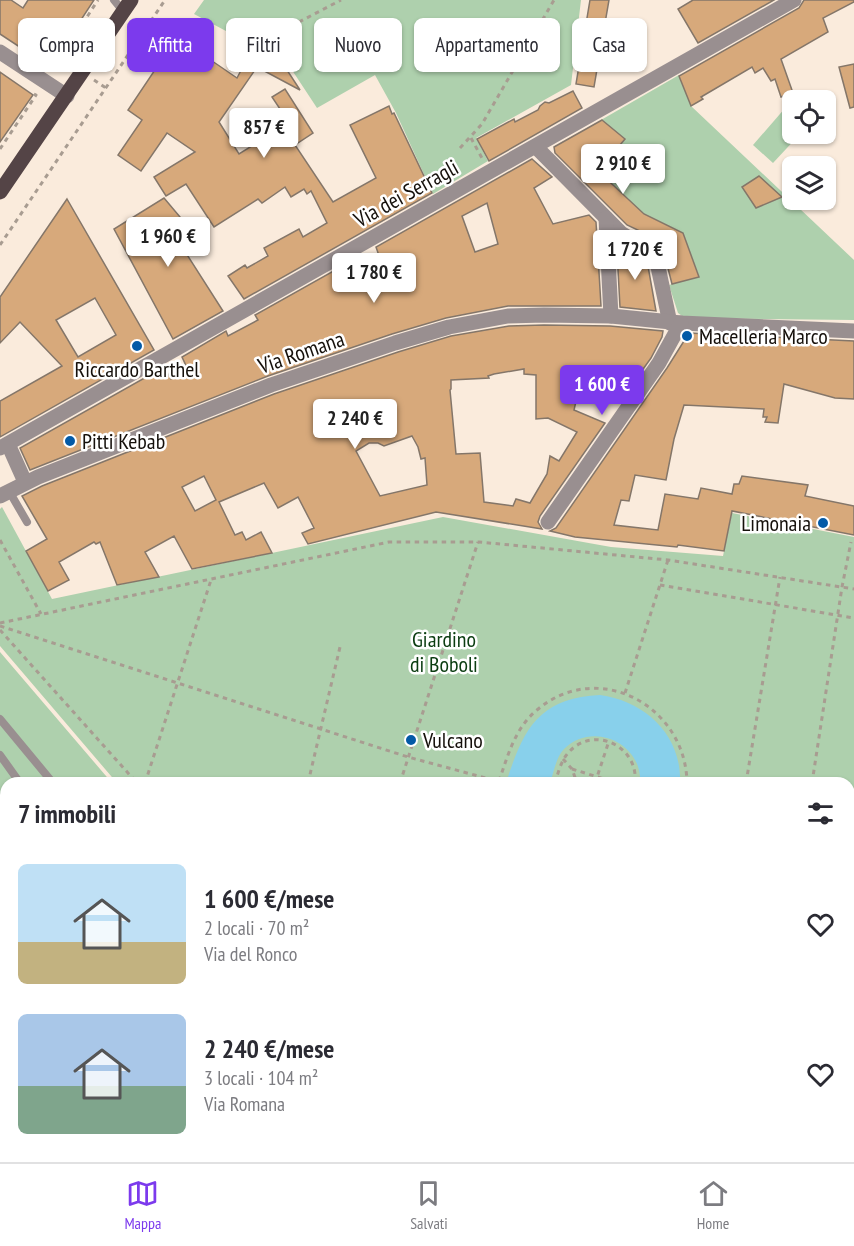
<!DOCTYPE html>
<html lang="it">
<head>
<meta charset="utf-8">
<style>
	body { margin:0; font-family:"PT Sans Narrow",sans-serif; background:#f7f7f7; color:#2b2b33; height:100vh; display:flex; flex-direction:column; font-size:22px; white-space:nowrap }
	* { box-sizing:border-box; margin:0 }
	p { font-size:20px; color:#7c7c81 }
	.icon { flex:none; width:33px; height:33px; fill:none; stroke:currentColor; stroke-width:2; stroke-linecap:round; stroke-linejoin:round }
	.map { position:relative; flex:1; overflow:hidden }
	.panel { position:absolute; left:0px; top:777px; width:855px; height:386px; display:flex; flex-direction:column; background:#fff; border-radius:18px 18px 0 0; box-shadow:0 2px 4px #0004 }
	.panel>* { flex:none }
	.banner { position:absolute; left:18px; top:18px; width:819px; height:54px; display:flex; gap:12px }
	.controls { position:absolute; left:782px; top:90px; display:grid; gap:12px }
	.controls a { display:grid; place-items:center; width:54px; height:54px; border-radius:9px; background:#fff; box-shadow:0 2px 4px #0004; font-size:30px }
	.price { position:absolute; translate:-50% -51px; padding:0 14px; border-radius:6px; background:#fff; color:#222; font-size:20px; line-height:39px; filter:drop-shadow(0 2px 3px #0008) }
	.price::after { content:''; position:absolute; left:50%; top:36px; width:18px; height:14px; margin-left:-9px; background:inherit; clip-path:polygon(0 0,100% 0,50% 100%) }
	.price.current { background:#7c3aed; color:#fff }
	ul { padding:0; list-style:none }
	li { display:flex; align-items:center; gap:18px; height:150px; padding:0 18px }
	li span { display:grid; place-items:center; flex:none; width:168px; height:120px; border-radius:9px; color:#555 }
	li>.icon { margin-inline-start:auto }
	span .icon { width:72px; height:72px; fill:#fffc; stroke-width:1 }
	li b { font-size:26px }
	h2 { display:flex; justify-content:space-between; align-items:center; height:72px; padding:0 18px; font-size:26px }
	.pill { padding:0 21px; border-radius:9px; background:#fff; box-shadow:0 2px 4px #0004; font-size:21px; line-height:54px }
	.pill.current { background:#7c3aed; color:#fff }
	.tab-bar { display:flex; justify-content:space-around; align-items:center; height:84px; border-top:2px solid #e1e1e2; background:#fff; font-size:16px; color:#7c7c81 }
	.tab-bar a { display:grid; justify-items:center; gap:3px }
	.tab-bar .current { color:#7c3aed }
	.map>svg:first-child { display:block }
	.green { fill:#aed0ad }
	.water { fill:#88d0eb }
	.building { fill:#d7a97b; stroke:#847669; stroke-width:1.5; fill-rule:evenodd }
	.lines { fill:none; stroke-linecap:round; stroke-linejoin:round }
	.path { stroke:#a89c91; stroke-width:3; stroke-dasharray:4.5 4.5; stroke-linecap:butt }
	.lane { stroke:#998f90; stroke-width:8 }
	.street { stroke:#998f90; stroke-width:15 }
	.primary { stroke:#544446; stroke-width:15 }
	.poi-dot { fill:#035aa7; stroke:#fff; stroke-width:2 }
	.labels { text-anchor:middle; stroke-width:5; stroke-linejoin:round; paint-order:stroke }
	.street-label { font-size:22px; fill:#15100b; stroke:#fff }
	.poi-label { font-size:22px; fill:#15100b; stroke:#fff; text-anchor:start }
	.park-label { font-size:22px; fill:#0b3d11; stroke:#fff }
</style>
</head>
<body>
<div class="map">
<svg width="854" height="1162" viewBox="0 0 854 1162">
	<rect width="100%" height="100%" fill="#faebdc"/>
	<!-- green -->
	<g class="green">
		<polygon points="204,0 581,0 571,85 476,138 488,161 433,194 396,113 375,75 317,108 288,64 194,14"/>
		<polygon points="679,75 691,106 854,260 854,320 685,318 678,313 669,285 699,276 683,233 644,214 584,158 625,139 601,120"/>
		<polygon points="786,107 792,112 792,134 800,134 773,163 753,145"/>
		<polygon points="2,507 52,599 443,517 611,547 723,556 732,513 854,537 854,1162 756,1162 745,1157 849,1156 849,783 117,783 0,646 0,509"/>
		<polygon points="0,652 112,783 6,783 6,1156 389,1157 386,1162 0,1162"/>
	</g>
	<!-- water -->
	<path class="water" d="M600,695C645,701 682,735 680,783H640C643,744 593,720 564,749C556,757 554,772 550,783H506C523,730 538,698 600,695Z"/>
	<!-- building -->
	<g class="building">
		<polygon points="0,0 11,0 23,8 28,0 94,0 50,67 0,34"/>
		<polygon points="590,0 609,0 594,87 576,84"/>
		<polygon points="693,0 774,0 698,43 678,9"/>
		<polygon points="804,0 854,0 854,2 823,18 828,32 781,59 793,93 781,97 775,79 771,81 763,68 755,73 752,67 701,97 703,99 691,106 679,76 799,8"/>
		<polygon points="177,37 237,78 254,46 287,63 285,67 300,90 257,67 219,122 239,154 263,139 268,146 290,124 272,97 285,89 313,133 295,145 333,202 376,178 350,125 389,106 392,114 394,113 432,193 244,299 228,276 245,265 247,268 268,256 264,248 299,229 303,237 327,223 311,191 307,194 304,189 291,197 285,187 262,203 258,199 214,227 186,184 166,196 154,177 195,152 167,133 141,171 118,155 142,120 128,110"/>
		<polygon points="854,64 854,107 850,108 839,67"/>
		<polygon points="0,72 33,95 0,142"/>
		<polygon points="573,91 582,108 489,161 477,139 514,119 515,122 538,110 540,106 545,102 549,103"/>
		<polygon points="602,120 625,139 598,171 644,214 683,233 699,277 672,284 661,241 627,225 555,153 554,147"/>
		<path d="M532,159L552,177L534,188L553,224L589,215L596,222L601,306H508L446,318L392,334L268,376L30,470L20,448L164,367L171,379L188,370L182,357L226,331L228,336L258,320L255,315L337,269L343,285L384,270L376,247ZM487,203L498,244L475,252L462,216Z"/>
		<polygon points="759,176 782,197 756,208 742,187"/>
		<polygon points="164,198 191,230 177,239 223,311 173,339 114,229"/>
		<path d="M67,199L154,350L0,437V401L62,366L20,322L0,343V297ZM95,298L116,335L78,357L56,320Z"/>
		<polygon points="633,250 646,255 656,311 620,307 617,251"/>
		<path d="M544,325L610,326L663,331L662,337L651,358L623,397L616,394L622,376L582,375L574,410L605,423L540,516L538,522L542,529L436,512L308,544L302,533L314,528L298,497L278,508L264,483L219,502L235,535L242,532L246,540L261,532L272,553L192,569L174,536L145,552L159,577L117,585L100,542L96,544L94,542L59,562L69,580L48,591L26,551L47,539L22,496L42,486L274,394L398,352L451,336L509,326ZM524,369V374L536,375V419L548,418L577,432L559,461L550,456L547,474L530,503L516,499L513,506L484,502L480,453L456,454L450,390L451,389V380L489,378L488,376L494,374ZM412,436L418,447L421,459L425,458L427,485L380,496L356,451L369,443H378L384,446ZM204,476L216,500L195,511L182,487Z"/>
		<polygon points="689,333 854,341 854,399 835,398 784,384 778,423 765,422 767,417 763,417 764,409 684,405 674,439 666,480 635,475 629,501 621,500 614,525 658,530 665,494 698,499 701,488 732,494 734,484 739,484 742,476 808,485 805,496 854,506 854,535 732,511 724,551 678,545 677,547 575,537 550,531 556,528 667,368"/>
	</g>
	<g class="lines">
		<!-- path -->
		<g class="path">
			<polyline points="299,22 341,0"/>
			<polyline points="61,57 71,64"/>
			<polyline points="53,69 98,0"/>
			<polyline points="94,80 106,88"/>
			<polyline points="471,138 483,160"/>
			<polyline points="460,148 482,124 554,0"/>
			<polyline points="0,149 36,95 34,94"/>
			<polyline points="0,245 165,0"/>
			<polyline points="0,540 41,614"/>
			<polyline points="660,585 854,618"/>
			<polyline points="0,623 389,542 479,542 668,560 854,589"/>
			<polyline points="0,626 408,757 504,783"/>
			<polyline points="0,630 137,783"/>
			<polyline points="625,693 668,560"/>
			<polyline points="563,759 572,769 577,783"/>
			<polyline points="572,769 617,783"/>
			<path d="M499,781C508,755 515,728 537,710C598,658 686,706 687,783"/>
			<polyline points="145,783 211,580"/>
			<polyline points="308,783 340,647"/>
			<polyline points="400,783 478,542"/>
			<path d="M555,783C558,773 561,761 568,753C593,724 639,746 635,783"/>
			<polyline points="595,783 609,741"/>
			<polyline points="746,783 780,577"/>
			<polyline points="812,783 842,587 851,542"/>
			<polyline points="849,812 854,807"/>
			<polyline points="849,867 854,867"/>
			<polyline points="849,875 854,876"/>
			<polyline points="849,891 854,893"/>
			<polyline points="849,914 854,916"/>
			<polyline points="849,1102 854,1114"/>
			<polyline points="849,1120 854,1121"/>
			<polyline points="42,1156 43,1162"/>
			<polyline points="804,1156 815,1162"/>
			<polyline points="683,1162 686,1156"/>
		</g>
		<!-- lane -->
		<g class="lane">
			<polyline points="114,0 123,11"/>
			<polyline points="9,491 27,522"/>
			<polyline points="0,719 53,783"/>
			<polyline points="0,755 20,783"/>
			<polyline points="0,1097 6,1118"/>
			<polyline points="20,1156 22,1162"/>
			<polyline points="59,1156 62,1162"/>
			<polyline points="288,1156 292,1162"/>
			<polyline points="635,1156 644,1162"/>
			<polyline points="324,1162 326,1156"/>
			<polyline points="348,1162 351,1156"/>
		</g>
		<!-- street -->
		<g class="street">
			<polyline points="0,52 67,96"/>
			<polyline points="536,147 621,233 629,238 654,248 670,323"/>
			<polyline points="606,218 611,316"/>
			<polyline points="8,444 25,482"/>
			<polyline points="0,448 794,0"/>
			<polyline points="0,496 38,477 271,385 395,343 449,327 508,316 544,315 611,316 681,323 854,331"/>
			<polyline points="548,522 659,363 681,323"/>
		</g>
		<!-- primary -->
		<polyline class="primary" points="0,192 131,0"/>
	</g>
	<!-- markers -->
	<g class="poi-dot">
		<circle cx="687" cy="336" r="6"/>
		<circle cx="137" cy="346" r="6"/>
		<circle cx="70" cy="441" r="6"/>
		<circle cx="823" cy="523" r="6"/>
		<circle cx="411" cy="740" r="6"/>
	</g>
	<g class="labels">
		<!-- street labels -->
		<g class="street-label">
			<text transform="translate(406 193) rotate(-29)" y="8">Via dei Serragli</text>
			<text transform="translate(301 352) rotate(-19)" y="8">Via Romana</text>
		</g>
		<!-- poi labels -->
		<g class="poi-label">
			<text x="699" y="344">Macelleria Marco</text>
			<text x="137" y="377" text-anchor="middle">Riccardo Barthel</text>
			<text x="82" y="449">Pitti Kebab</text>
			<text x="811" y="531" text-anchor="end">Limonaia</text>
			<text x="423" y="748">Vulcano</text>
		</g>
		<!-- park labels -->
		<g class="park-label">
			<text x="444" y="647">Giardino<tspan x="444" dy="25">di Boboli</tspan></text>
		</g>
	</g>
</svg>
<div class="controls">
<a><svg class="icon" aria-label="locate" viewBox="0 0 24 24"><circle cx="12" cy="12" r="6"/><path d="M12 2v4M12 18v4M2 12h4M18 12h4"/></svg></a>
<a><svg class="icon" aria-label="layers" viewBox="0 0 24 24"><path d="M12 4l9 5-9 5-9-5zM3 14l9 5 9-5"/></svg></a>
</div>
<b class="price" style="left:264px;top:159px">857 €</b>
<b class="price" style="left:623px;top:195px">2 910 €</b>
<b class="price" style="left:168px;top:268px">1 960 €</b>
<b class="price" style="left:635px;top:281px">1 720 €</b>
<b class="price" style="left:374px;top:304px">1 780 €</b>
<b class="price current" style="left:602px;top:416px">1 600 €</b>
<b class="price" style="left:355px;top:450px">2 240 €</b>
<div class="banner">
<a class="pill">Compra</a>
<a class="pill current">Affitta</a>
<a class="pill">Filtri</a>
<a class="pill">Nuovo</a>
<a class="pill">Appartamento</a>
<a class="pill">Casa</a>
</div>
<section class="panel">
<h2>7 immobili<svg class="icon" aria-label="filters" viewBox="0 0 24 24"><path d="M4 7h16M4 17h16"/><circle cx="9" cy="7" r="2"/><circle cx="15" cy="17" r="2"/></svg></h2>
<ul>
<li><span style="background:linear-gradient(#bfe0f5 65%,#c2b280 0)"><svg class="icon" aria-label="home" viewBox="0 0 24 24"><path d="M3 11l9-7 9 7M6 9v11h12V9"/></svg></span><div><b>1 600 €/mese</b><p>2 locali · 70 m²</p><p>Via del Ronco</p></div><svg class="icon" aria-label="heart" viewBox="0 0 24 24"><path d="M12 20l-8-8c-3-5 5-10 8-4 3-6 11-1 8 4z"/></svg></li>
<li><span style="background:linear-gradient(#a9c7e8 60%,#7fa58c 0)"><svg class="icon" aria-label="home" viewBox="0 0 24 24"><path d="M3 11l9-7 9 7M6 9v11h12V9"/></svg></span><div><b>2 240 €/mese</b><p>3 locali · 104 m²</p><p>Via Romana</p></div><svg class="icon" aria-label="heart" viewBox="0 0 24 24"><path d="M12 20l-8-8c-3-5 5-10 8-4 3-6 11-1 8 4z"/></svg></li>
</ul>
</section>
</div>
<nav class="tab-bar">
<a class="current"><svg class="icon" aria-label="map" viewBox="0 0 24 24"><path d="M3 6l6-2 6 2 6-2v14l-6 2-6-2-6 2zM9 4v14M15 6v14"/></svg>Mappa</a>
<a><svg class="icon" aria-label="saved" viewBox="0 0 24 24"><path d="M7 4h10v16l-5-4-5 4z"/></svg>Salvati</a>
<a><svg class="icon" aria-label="home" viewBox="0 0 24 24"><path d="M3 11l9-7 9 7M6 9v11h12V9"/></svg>Home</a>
</nav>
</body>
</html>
